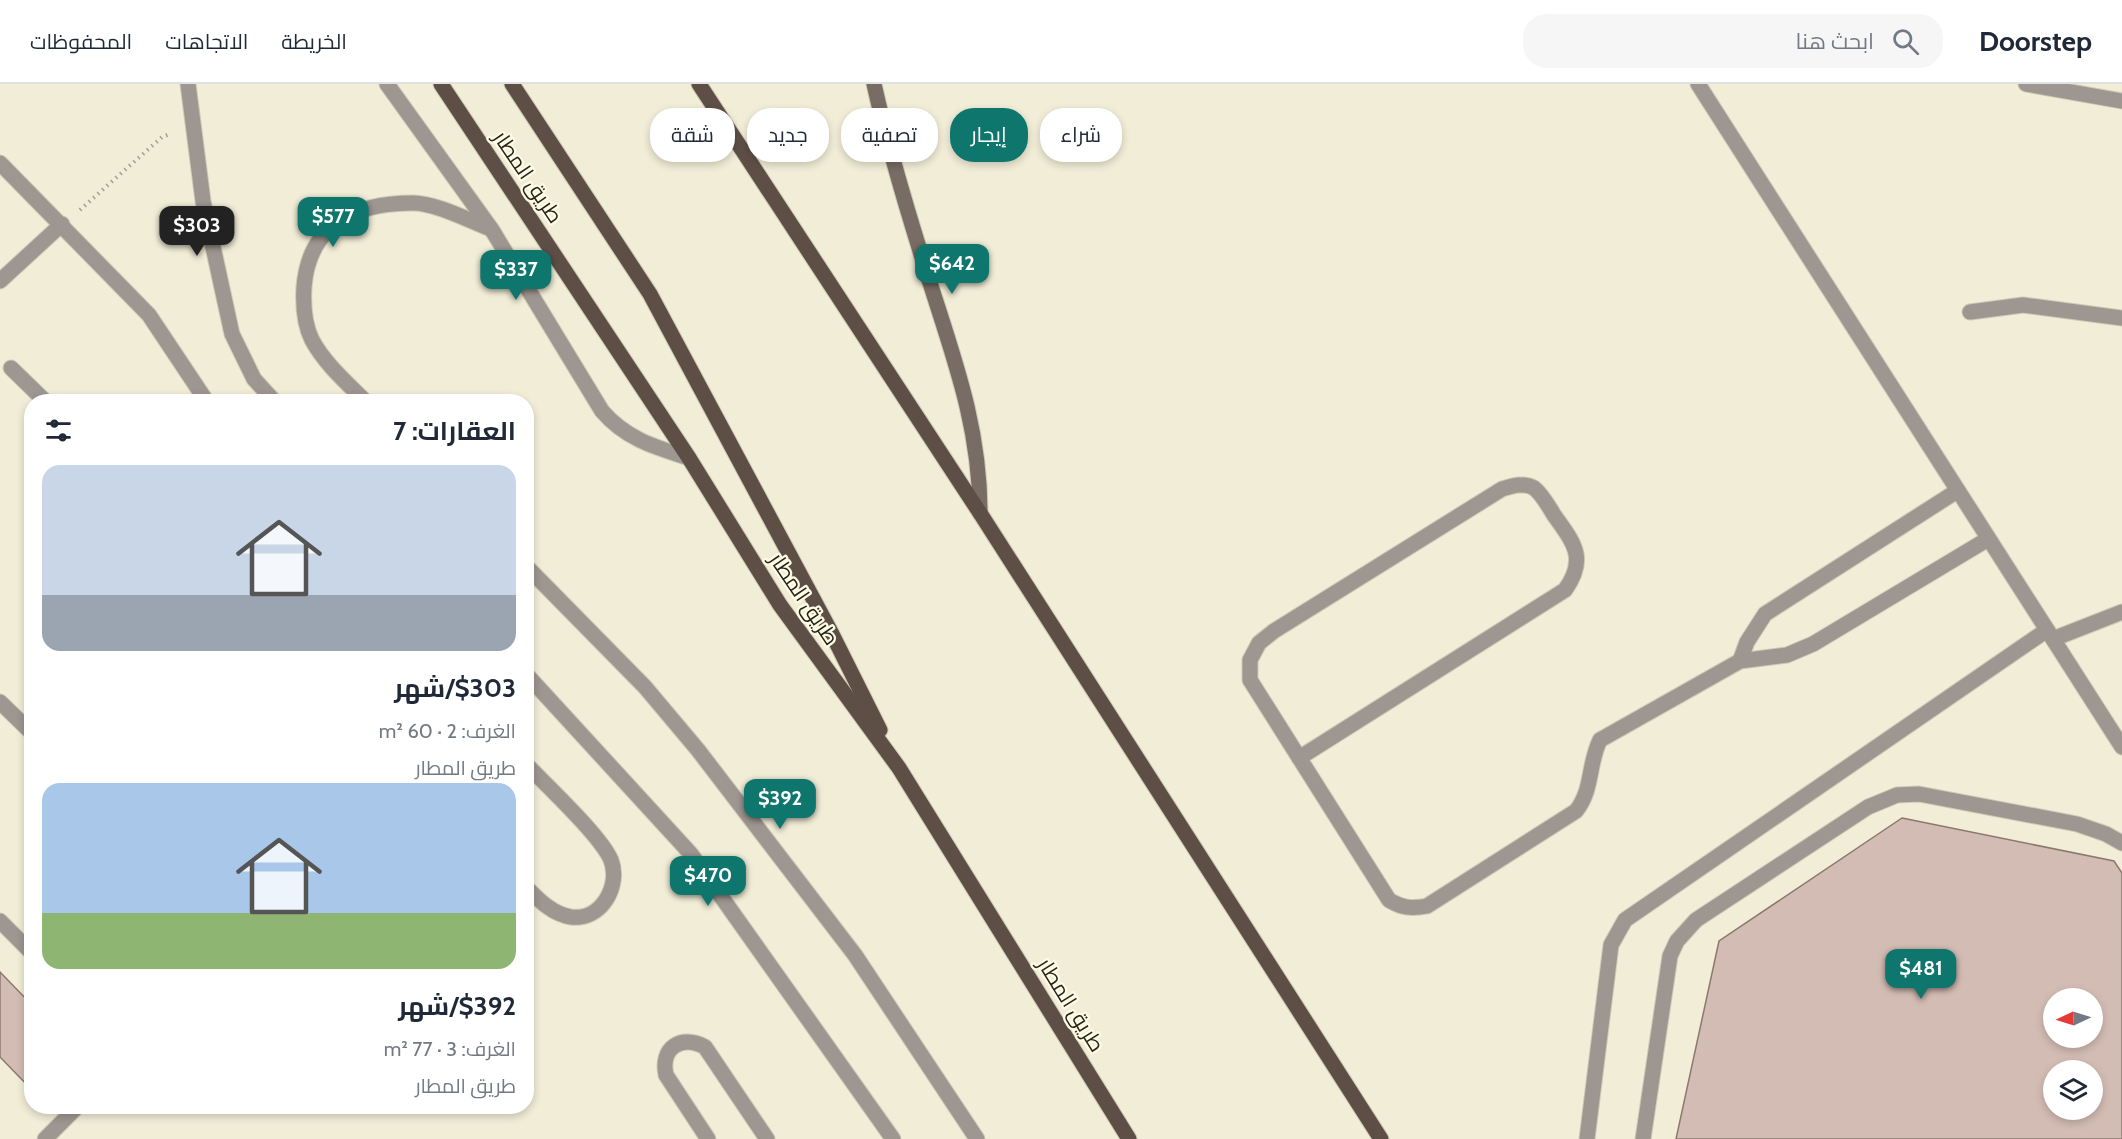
<!DOCTYPE html>
<html lang="ar">
<head>
<meta charset="utf-8">
<style>
	body { margin:0; font-family:Cabin,Cairo,sans-serif; background:#f6f6f7; color:#1f2937; direction:rtl; height:100vh; display:flex; flex-direction:column; font-size:22px; white-space:nowrap }
	* { box-sizing:border-box; margin:0 }
	p { font-size:20px; color:#747a83 }
	.icon { flex:none; width:33px; height:33px; fill:none; stroke:currentColor; stroke-width:2; stroke-linecap:round; stroke-linejoin:round }
	.map { position:relative; flex:1; overflow:hidden; direction:ltr }
	.sheet { position:absolute; left:24px; top:310px; width:510px; height:720px; display:flex; flex-direction:column; background:#fff; border-radius:24px; box-shadow:0 3px 9px #0003; direction:rtl }
	.sheet>* { flex:none }
	.top-card { position:absolute; left:552px; top:24px; width:570px; height:54px; direction:rtl; display:flex; gap:12px }
	.needle { width:39px; rotate:266deg }
	.tools { position:absolute; left:2043px; top:904px; display:grid; gap:12px }
	.tools a { display:grid; place-items:center; width:60px; height:60px; border-radius:50%; background:#fff; box-shadow:0 3px 9px #0003; font-size:30px }
	.price { position:absolute; translate:-50% -51px; padding:0 14px; border-radius:12px; background:#0f766e; color:#fff; font-size:20px; line-height:39px; filter:drop-shadow(0 2px 3px #0008) }
	.price::after { content:''; position:absolute; left:50%; top:36px; width:18px; height:14px; margin-left:-9px; background:inherit; clip-path:polygon(0 0,100% 0,50% 100%) }
	.price.active { background:#222; color:#fff }
	ul { padding:0; list-style:none }
	li { display:grid; align-content:center; gap:12px; height:318px; padding:0 18px }
	li span { display:grid; place-items:center; height:186px; border-radius:18px; color:#555 }
	li>.icon { margin-inline-start:auto }
	span .icon { width:108px; height:108px; fill:#fffc; stroke-width:1 }
	li b { font-size:26px }
	h2 { display:flex; justify-content:space-between; align-items:center; height:72px; padding:0 18px; font-size:26px }
	.pill { padding:0 21px; border-radius:24px; background:#fff; box-shadow:0 3px 9px #0003; font-size:21px; line-height:54px }
	.pill.active { background:#0f766e; color:#fff }
	header { display:flex; align-items:center; gap:36px; box-sizing:border-box; height:84px; padding:0 30px; background:#fff; border-bottom:2px solid #e0e1e3 }
	header strong { font-size:28px }
	nav { display:flex; gap:33px; margin-inline-start:auto; font-size:21px }
	.search { width:420px; height:54px; background:#f6f6f7; display:flex; align-items:center; gap:15px; box-sizing:border-box; padding:0 21px; border-radius:24px; color:#747a83; font-size:22px }
	.map>svg:first-child { display:block }
	.building { fill:#d3bcb3; stroke:#8c786f; stroke-width:1.5; fill-rule:evenodd }
	.lines { fill:none; stroke-linecap:round; stroke-linejoin:round }
	.lane-casing { stroke:#ccc9b5; stroke-width:17 }
	.street-casing { stroke:#ccc9b5; stroke-width:17 }
	.secondary-casing { stroke:#ccc9b5; stroke-width:17 }
	.primary-casing { stroke:#ccc9b5; stroke-width:17 }
	.path { stroke:#a4a190; stroke-width:4; stroke-dasharray:1.5 4.5; stroke-linecap:butt }
	.lane { stroke:#9e9690; stroke-width:15 }
	.street { stroke:#9e9690; stroke-width:15 }
	.secondary { stroke:#786c64; stroke-width:15 }
	.primary { stroke:#5e4f46; stroke-width:15 }
	.labels { text-anchor:middle; stroke-width:4.5; stroke-linejoin:round; paint-order:stroke }
	.street-label { font-size:21px; fill:#25231b; stroke:#fefbe5 }
</style>
</head>
<body>
<header>
<strong>Doorstep</strong>
<div class="search"><svg class="icon" aria-label="search" viewBox="0 0 24 24"><circle cx="10" cy="10" r="6"/><path d="M15 15l6 6"/></svg>ابحث هنا</div>
<nav><a>الخريطة</a><a>الاتجاهات</a><a>المحفوظات</a></nav>
</header>
<div class="map">
<svg width="2122" height="1055" viewBox="0 0 2122 1055">
	<rect width="100%" height="100%" fill="#f1edd7"/>
	<!-- building -->
	<g class="building">
		<path d="M1902,734L2114,777L2122,789V1055H1676L1719,857ZM2054,915H2092V954H2054ZM2054,987H2092V1026H2054Z"/>
		<polygon points="0,888 32,921 31,1005 0,973"/>
	</g>
	<g class="lines">
		<!-- lane casing -->
		<g class="lane-casing">
			<g id="lane">
				<polyline points="1698,0 2122,663"/>
				<polyline points="2026,0 2122,17"/>
				<polyline points="0,79 149,231 207,318"/>
				<polyline points="0,197 62,140"/>
				<polyline points="1970,228 2023,221 2122,234"/>
				<polyline points="11,284 46,318"/>
				<polyline points="2053,555 2122,528"/>
				<polyline points="1740,577 1747,558 1765,530 1957,407"/>
				<polyline points="0,618 32,649"/>
				<path d="M1299,674L1565,506C1588,474 1573,458 1554,431C1549,423 1542,410 1534,404C1524,398 1512,402 1502,405L1274,547L1259,559L1250,576V596L1389,816C1402,824 1412,825 1427,822L1576,727C1593,706 1588,680 1600,656L1740,577L1787,571L1813,560L1988,455"/>
				<path d="M526,680C547,702 600,751 611,776C621,802 601,837 571,833C552,830 539,816 526,803"/>
				<polyline points="0,837 32,869"/>
				<polyline points="45,1055 77,1023"/>
				<path d="M708,1055L666,991C660,964 681,950 705,963L767,1055"/>
				<polyline points="1587,1055 1611,861 1625,836 2047,546"/>
				<polyline points="1643,1055 1670,872 1677,857 1696,836 1868,723 1897,711 1919,710 2077,740 2106,750 2122,759"/>
			</g>
		</g>
		<!-- street casing -->
		<g class="street-casing">
			<g id="street">
				<polyline points="188,0 203,117 232,250 254,295 275,318"/>
				<path d="M387,0L492,146L602,327C626,355 655,363 689,374"/>
				<path d="M366,318C347,299 325,280 312,256C304,240 303,220 304,203C309,140 355,119 413,119C436,119 470,137 491,145"/>
				<polyline points="526,482 645,603 698,666 855,871 977,1055"/>
				<polyline points="526,590 691,770 893,1055"/>
			</g>
		</g>
		<!-- secondary casing -->
		<g class="secondary-casing">
			<path id="secondary" d="M874,0C889,68 910,136 931,202C956,280 980,346 980,429"/>
		</g>
		<!-- primary casing -->
		<g class="primary-casing">
			<g id="primary">
				<polyline points="441,0 689,374 780,521 899,684 1129,1055"/>
				<polyline points="512,0 650,210 832,550 880,646"/>
				<polyline points="699,0 980,429 1381,1055"/>
			</g>
		</g>
		<!-- path -->
		<polyline class="path" points="80,126 162,53 170,50"/>
		<!-- lane -->
		<use href="#lane" class="lane"/>
		<!-- street -->
		<use href="#street" class="street"/>
		<!-- secondary -->
		<use href="#secondary" class="secondary"/>
		<!-- primary -->
		<use href="#primary" class="primary"/>
	</g>
	<g class="labels">
		<!-- street labels -->
		<g class="street-label">
			<text transform="translate(528 93) rotate(56)" y="7">طريق المطار</text>
			<text transform="translate(804 515) rotate(56)" y="7">طريق المطار</text>
			<text transform="translate(1071 921) rotate(58)" y="7">طريق المطار</text>
		</g>
	</g>
</svg>
<div class="tools">
<a><svg class="needle" viewBox="-14 -14 28 28"><path d="M0-13l5 13h-10z" fill="#e53935"/><path d="M0 13l5-13h-10z" fill="#747a83"/></svg></a>
<a><svg class="icon" aria-label="layers" viewBox="0 0 24 24"><path d="M12 4l9 5-9 5-9-5zM3 14l9 5 9-5"/></svg></a>
</div>
<b class="price" style="left:333px;top:164px">$577</b>
<b class="price active" style="left:197px;top:173px">$303</b>
<b class="price" style="left:952px;top:211px">$642</b>
<b class="price" style="left:516px;top:217px">$337</b>
<b class="price" style="left:780px;top:746px">$392</b>
<b class="price" style="left:708px;top:823px">$470</b>
<b class="price" style="left:1921px;top:916px">$481</b>
<div class="top-card">
<a class="pill">شراء</a>
<a class="pill active">إيجار</a>
<a class="pill">تصفية</a>
<a class="pill">جديد</a>
<a class="pill">شقة</a>
</div>
<section class="sheet">
<h2>العقارات: 7<svg class="icon" aria-label="filters" viewBox="0 0 24 24"><path d="M4 7h16M4 17h16"/><circle cx="9" cy="7" r="2"/><circle cx="15" cy="17" r="2"/></svg></h2>
<ul>
<li><span style="background:linear-gradient(#c9d6e8 70%,#9aa5b1 0)"><svg class="icon" aria-label="home" viewBox="0 0 24 24"><path d="M3 11l9-7 9 7M6 9v11h12V9"/></svg></span><div><b>$303/شهر</b><p>الغرف: 2 · 60 m²</p><p>طريق المطار</p></div></li>
<li><span style="background:linear-gradient(#a9c7e8 70%,#8fb573 0)"><svg class="icon" aria-label="home" viewBox="0 0 24 24"><path d="M3 11l9-7 9 7M6 9v11h12V9"/></svg></span><div><b>$392/شهر</b><p>الغرف: 3 · 77 m²</p><p>طريق المطار</p></div></li>
</ul>
</section>
</div>
</body>
</html>
